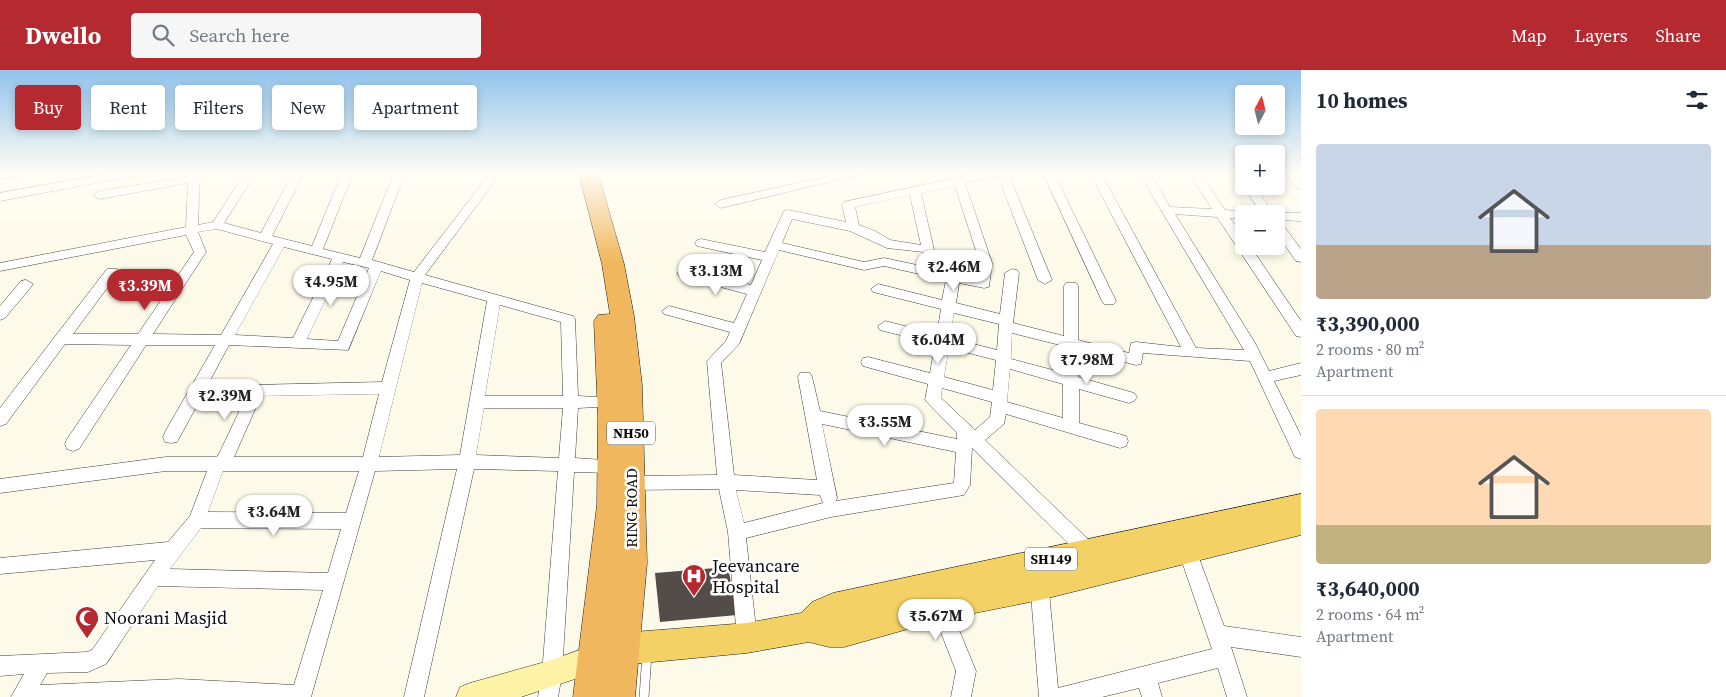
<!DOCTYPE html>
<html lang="en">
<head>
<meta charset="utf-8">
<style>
	body { margin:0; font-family:"Source Serif 4",serif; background:#f6f6f7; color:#1f2937; height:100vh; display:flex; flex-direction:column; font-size:19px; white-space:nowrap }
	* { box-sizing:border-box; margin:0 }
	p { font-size:16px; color:#747a83 }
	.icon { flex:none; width:28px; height:28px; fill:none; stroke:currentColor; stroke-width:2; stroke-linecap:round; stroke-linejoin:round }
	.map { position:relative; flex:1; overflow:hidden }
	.sheet { display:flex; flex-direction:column; background:#fff; width:425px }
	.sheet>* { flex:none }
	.top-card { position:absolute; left:15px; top:15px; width:475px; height:45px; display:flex; gap:10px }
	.needle { width:32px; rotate:7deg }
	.fabs { position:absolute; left:1235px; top:15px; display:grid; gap:10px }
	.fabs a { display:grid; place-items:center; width:50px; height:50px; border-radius:5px; background:#fff; box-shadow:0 2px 8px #0003; font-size:25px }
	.price { position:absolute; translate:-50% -42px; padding:0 11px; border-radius:18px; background:#fff; color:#222; font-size:16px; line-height:32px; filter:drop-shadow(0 1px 2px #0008) }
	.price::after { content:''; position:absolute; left:50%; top:30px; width:15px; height:11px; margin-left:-8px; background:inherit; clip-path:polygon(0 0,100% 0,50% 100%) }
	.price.current { background:#b52930; color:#fff }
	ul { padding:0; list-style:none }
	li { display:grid; align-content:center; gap:10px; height:265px; padding:0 15px }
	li+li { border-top:1px solid #e0e1e3 }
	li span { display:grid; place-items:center; height:155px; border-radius:5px; color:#555 }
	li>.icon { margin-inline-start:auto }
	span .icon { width:90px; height:90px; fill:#fffc; stroke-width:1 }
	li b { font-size:21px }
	h2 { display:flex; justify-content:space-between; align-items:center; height:60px; padding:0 15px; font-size:21px }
	.tag { padding:0 18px; border-radius:5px; background:#fff; box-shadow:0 2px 8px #0003; font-size:18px; line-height:45px }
	.tag.current { background:#b52930; color:#fff }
	header { display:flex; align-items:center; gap:30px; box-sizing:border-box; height:70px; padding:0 25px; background:#b52930; color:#fff }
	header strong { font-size:24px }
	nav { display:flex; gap:28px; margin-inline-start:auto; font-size:18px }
	.search { width:350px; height:45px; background:#f6f6f7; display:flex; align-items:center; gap:12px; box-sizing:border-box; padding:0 18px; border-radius:5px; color:#747a83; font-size:19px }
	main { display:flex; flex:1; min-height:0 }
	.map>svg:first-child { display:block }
	.building { fill:#534c48 }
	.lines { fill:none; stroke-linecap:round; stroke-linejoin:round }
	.service-casing { stroke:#3e3e3e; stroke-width:10 }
	.minor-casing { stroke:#3e3e3e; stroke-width:1 }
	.secondary-casing { stroke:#2d2d2d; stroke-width:1 }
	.primary-casing { stroke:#1c1c1c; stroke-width:1 }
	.trunk-casing { stroke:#1c1c1c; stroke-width:1 }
	.service { stroke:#fff; stroke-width:9 }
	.minor { fill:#fff; fill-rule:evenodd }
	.secondary { fill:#fcf3a7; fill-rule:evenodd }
	.primary { fill:#f3d164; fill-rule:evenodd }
	.trunk { fill:#f1b75e; fill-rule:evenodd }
	.labels { text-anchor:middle; stroke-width:5; stroke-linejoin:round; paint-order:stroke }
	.shield { fill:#fff; stroke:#545454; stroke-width:1 }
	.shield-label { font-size:14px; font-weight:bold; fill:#0b0b0b }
	.street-label { font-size:15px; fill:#0b0b0b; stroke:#fff }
	.near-poi-label { font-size:18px; fill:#0b0b0b; stroke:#fff; text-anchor:start }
</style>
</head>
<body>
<header>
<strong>Dwello</strong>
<div class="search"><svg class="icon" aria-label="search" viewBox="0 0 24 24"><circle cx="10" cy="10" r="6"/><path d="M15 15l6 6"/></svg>Search here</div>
<nav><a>Map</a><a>Layers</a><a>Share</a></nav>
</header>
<main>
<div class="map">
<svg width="1301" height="627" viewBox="0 0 1301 627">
	<rect width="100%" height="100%" fill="#fefae9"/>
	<!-- building -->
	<polygon class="building" points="728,497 737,545 660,552 655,503"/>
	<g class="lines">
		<!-- service casing -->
		<g class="service-casing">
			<polyline id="service" points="644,627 647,584"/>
		</g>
		<!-- minor casing -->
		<g class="minor-casing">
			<g id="minor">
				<polygon points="0,103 29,103 24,106 0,109"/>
				<polygon points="112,103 138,103 133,106 0,131 0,123"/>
				<path d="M188,103H200L198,155L213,152L245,103H256L224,153L261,163L293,103H304L272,166L312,176L342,103H353L323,179L360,188L394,103H405L372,190L414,202L487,107H495V111L425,205L573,246L575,249L578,326L616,328L619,332L616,336L578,338L575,388L618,391L620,396L618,401L612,403L574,402L562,604L558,627H538L542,604L558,401L474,399L424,627H404L457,399L375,401L311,627H11L24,604L0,606V586L87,582L92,580L155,490L0,504V488L168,472L190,446L207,401H166L0,423V409L166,387H215L218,386L246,327L201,328L177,372L171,373L165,372L163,367L165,362L215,275H146L79,379L73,381L67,379L65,374L67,369L131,275L65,274L6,354L0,356V338L107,199H117L119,202L73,264H138L194,182L186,165L0,201V193L186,157L188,113L99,129L93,125L99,121L188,107ZM217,159L273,174L221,265L153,264L206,182L198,162ZM284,177L332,189L293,268L235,265ZM343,192L369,198L338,271L307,269ZM381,201L410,210L382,312L207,316L229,275L348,280ZM422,213L487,231L460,385L379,387ZM500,235L561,252L563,326H485ZM379,324L363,387H234L261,326ZM484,338H563L559,388L476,385ZM223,401H359L346,443L208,442ZM201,458L341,459L328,503L170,499ZM158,516L323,520L294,615L179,609L40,615L47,603L88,602L106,594Z"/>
				<polygon points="843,103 866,103 721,138 715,134 721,130"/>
				<path d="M979,103H1008L1052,210L1045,214L1038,210L998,106L965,113L992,193L989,217L984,218L959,213L956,233L1000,244L1005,203L1012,199L1017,200L1019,203L1013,253L1064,266V216L1066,213H1076L1078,216V270L1129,283L1131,273L1136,272L1181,277L1090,103H1101L1196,278L1244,280L1139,103H1150L1170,137L1212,139L1189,103H1200L1225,140L1248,142L1244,144V149L1230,148L1244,167V176H1250L1301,251V267L1296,266L1217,147L1175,144L1255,273L1269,301L1301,293V305L1274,311L1301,366V389L1295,387L1250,291L1143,283L1141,294L1136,295L1078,280V307L1134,323L1137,327L1134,331L1129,333L1079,319V353L1126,366L1128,371L1126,376L1120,378L1006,344L1004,354L985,370L1094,475L1097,481L1094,487L1088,489L1082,487L972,378L970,415L964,425L831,447L746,468L757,568L754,575L747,578L740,575L737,568L728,462L719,419L632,420L626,418L624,413L626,408L632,406L717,405L707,291L726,271L730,262L664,244L662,241L669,236L734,253L747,224L679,206L677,203L684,199L751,215L762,190L697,176L695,173L697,170L701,169L765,182L784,141L788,140L846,152L842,135L844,132ZM955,116L980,193L978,208L884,188L864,192L782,173L792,149L850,161L887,178L932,183L934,180L921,123ZM910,125L921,175L890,170L875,161L859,155L855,137ZM779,180L864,200L884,196L946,210L942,230L878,214L871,219L873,222L941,239L937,264L885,251L878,256L880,260L935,274L930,303L868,287L863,288L861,292L863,296L928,314L925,330L957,363V369L820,341L812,307L810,303H800L798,307L817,410L734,405L721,293L739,274ZM954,243L999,254L997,280L950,268ZM1012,263L1064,276V303L1011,289ZM949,278L996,290L993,320L944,307ZM1010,299L1063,314V348L1007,332ZM942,318L992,332L990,347L975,360L941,328ZM822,354L956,382L954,413L836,431L837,428ZM736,420L820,425L823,433L744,453Z"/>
				<polygon points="1043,103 1054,103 1116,231 1114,234 1104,234 1102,231"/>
				<polygon points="1234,103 1244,103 1244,113 1240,112"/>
				<polygon points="1285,103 1296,103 1301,109 1301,119 1297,118"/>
				<polygon points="1243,116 1255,116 1273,143 1301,143 1301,151 1276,150 1276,144 1262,144"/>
				<polygon points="1276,150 1280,151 1301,179 1301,192 1296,191 1276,163"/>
				<polygon points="26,210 33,214 31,217 5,248 0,250 0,236 21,211"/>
				<polygon points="1187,472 1193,474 1196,480 1224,556 1301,567 1301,587 1231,577 1247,627 1227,627 1218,598 1158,613 1162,627 1142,627 1139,618 1102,627 1039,627 1030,511 1032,505 1039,502 1046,505 1048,511 1058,618 1212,579 1178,480 1181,474"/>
				<polygon points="938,523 945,526 976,601 971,627 951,627 956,601 929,532 931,526"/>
			</g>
		</g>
		<!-- secondary casing -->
		<g class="secondary-casing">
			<polygon id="secondary" points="593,575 603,579 607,589 603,599 593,603 521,627 456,627 460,617 470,613 552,590"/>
		</g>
		<!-- primary casing -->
		<g class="primary-casing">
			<polygon id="primary" points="1301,424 1301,465 1040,530 940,550 844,577 829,577 809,572 747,583 621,595 609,600 598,595 593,584 598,573 621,563 747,553 801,543 812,532 833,523"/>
		</g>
		<!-- trunk casing -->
		<g class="trunk-casing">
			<polygon id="trunk" points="579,103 598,103 624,194 634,246 642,315 647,493 635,627 573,627 597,435 598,347 594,251 598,245 610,244 602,194"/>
		</g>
		<!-- service -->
		<use href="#service" class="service"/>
		<!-- minor -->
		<use href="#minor" class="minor"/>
		<!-- secondary -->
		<use href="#secondary" class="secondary"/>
		<!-- primary -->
		<use href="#primary" class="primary"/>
		<!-- trunk -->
		<use href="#trunk" class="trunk"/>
	</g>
	<!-- sky -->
	<linearGradient id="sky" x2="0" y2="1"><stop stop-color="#91c3ec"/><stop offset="0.54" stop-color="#fffdf5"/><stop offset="1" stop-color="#fffdf5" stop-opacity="0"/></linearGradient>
	<rect width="1301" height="191" fill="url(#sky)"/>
	<!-- icons -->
	<defs>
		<g id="hospital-pin" transform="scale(1.25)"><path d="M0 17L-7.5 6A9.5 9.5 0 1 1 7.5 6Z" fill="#b52930" stroke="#fff"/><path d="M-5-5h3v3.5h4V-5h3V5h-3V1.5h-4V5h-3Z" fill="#fff"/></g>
		<g id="mosque-pin" transform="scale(1.25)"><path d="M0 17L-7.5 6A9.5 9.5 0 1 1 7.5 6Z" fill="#b52930" stroke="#fff"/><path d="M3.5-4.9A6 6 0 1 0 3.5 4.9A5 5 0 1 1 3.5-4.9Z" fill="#fff"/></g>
	</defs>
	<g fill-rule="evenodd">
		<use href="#hospital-pin" x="694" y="506"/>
		<use href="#mosque-pin" x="87" y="548"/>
	</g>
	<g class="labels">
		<!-- shield labels -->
		<g class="shield">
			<rect x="607" y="351.5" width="48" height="23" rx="4"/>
			<rect x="1025" y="477.5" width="52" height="23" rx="4"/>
		</g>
		<g class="shield-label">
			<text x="631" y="368">NH50</text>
			<text x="1051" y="494">SH149</text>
		</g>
		<!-- street labels -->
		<g class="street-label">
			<text transform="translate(632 438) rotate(-90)" y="5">RING ROAD</text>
		</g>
		<!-- near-poi labels -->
		<g class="near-poi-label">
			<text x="712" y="502">Jeevancare<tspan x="712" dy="21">Hospital</tspan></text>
			<text x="104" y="554">Noorani Masjid</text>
		</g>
	</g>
</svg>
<div class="fabs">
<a><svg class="needle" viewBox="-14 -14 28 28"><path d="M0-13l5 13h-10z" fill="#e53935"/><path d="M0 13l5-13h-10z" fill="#747a83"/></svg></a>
<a>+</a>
<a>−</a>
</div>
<b class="price" style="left:954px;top:222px">₹2.46M</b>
<b class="price" style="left:716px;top:226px">₹3.13M</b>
<b class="price" style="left:331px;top:237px">₹4.95M</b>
<b class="price current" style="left:145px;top:241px">₹3.39M</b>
<b class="price" style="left:938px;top:295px">₹6.04M</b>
<b class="price" style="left:1087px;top:315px">₹7.98M</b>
<b class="price" style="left:225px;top:351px">₹2.39M</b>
<b class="price" style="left:885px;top:377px">₹3.55M</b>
<b class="price" style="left:274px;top:467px">₹3.64M</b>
<b class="price" style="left:936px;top:571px">₹5.67M</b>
<div class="top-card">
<a class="tag current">Buy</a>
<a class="tag">Rent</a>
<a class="tag">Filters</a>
<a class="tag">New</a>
<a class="tag">Apartment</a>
</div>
</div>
<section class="sheet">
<h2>10 homes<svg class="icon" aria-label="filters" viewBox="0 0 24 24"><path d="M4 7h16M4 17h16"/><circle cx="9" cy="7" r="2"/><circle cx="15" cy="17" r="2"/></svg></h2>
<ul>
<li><span style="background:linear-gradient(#c9d6e8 65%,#b9a48a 0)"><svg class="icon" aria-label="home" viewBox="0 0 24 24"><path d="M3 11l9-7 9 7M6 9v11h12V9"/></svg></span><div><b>₹3,390,000</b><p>2 rooms · 80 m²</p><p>Apartment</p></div></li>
<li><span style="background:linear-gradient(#ffd9b3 75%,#c2b280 0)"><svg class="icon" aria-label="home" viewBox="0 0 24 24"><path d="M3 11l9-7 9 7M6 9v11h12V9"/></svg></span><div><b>₹3,640,000</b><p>2 rooms · 64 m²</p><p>Apartment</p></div></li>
</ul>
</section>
</main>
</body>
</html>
